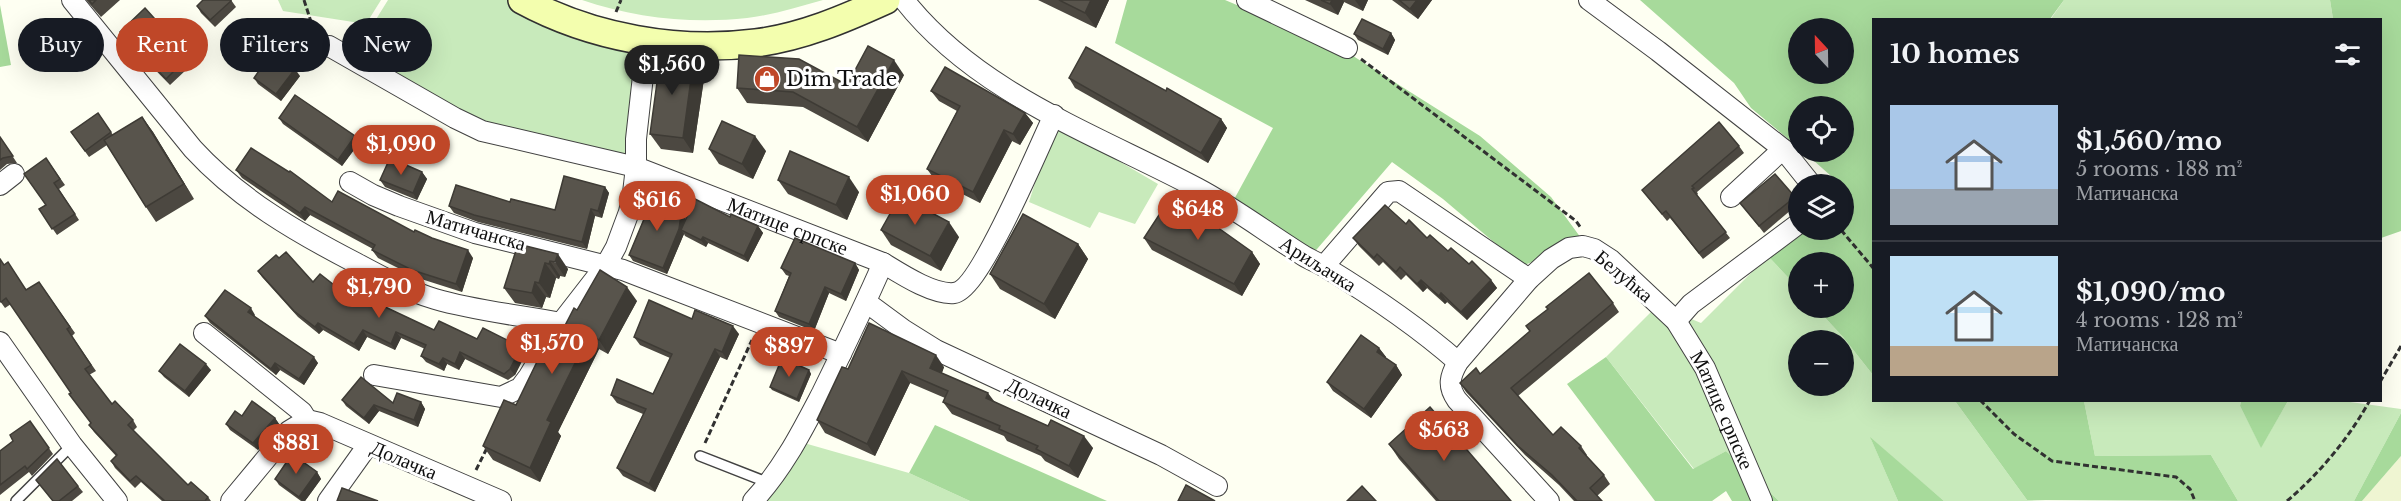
<!DOCTYPE html>
<html lang="en">
<head>
<meta charset="utf-8">
<style>
	body { margin:0; font-family:"Libre Baskerville",serif; background:#242831; color:#f1f3f6; height:100vh; display:flex; flex-direction:column; font-size:22px; white-space:nowrap }
	* { box-sizing:border-box; margin:0 }
	p { font-size:20px; color:#9ea1a6 }
	.icon { flex:none; width:33px; height:33px; fill:none; stroke:currentColor; stroke-width:2; stroke-linecap:round; stroke-linejoin:round }
	.map { position:relative; flex:1; overflow:hidden }
	.drawer { position:absolute; left:1872px; top:18px; width:510px; height:384px; display:flex; flex-direction:column; background:#171b24; border-radius:0px; box-shadow:0 6px 24px #0002 }
	.drawer>* { flex:none }
	.guide { position:absolute; left:18px; top:18px; width:570px; height:54px; display:flex; gap:12px }
	.needle { width:39px; rotate:338deg }
	.tools { position:absolute; left:1788px; top:18px; display:grid; gap:12px }
	.tools a { display:grid; place-items:center; width:66px; height:66px; border-radius:50%; background:#171b24; box-shadow:0 6px 24px #0002; font-size:30px }
	.price { position:absolute; translate:-50% -51px; padding:0 14px; border-radius:21px; background:#bf4728; color:#fff; font-size:20px; line-height:39px; filter:drop-shadow(0 2px 3px #0008) }
	.price::after { content:''; position:absolute; left:50%; top:36px; width:18px; height:14px; margin-left:-9px; background:inherit; clip-path:polygon(0 0,100% 0,50% 100%) }
	.price.on { background:#222; color:#fff }
	ul { padding:0; list-style:none }
	li { display:flex; align-items:center; gap:18px; height:150px; padding:0 18px }
	li+li { border-top:2px solid #363941 }
	li span { display:grid; place-items:center; flex:none; width:168px; height:120px; border-radius:0px; color:#555 }
	li>.icon { margin-inline-start:auto }
	span .icon { width:72px; height:72px; fill:#fffc; stroke-width:1 }
	li b { font-size:26px }
	h2 { display:flex; justify-content:space-between; align-items:center; height:72px; padding:0 18px; font-size:26px }
	.chip { padding:0 21px; border-radius:27px; background:#171b24; box-shadow:0 6px 24px #0002; font-size:21px; line-height:54px }
	.chip.on { background:#bf4728; color:#fff }
	.map>svg:first-child { display:block }
	.farmland { fill:#eff5d2 }
	.green { fill:#c8eabb; fill-rule:evenodd }
	.forest { fill:#a7da9b; fill-rule:evenodd }
	.lines { fill:none; stroke-linecap:round; stroke-linejoin:round }
	.lane-casing { stroke:#424242; stroke-width:12 }
	.street-casing { stroke:#424242; stroke-width:22 }
	.secondary-casing { stroke:#313131; stroke-width:30 }
	.path { stroke:#313131; stroke-width:3; stroke-dasharray:6 3; stroke-linecap:butt }
	.lane { stroke:#fff; stroke-width:9 }
	.street { stroke:#fff; stroke-width:20 }
	.secondary { stroke:#f3feae; stroke-width:27 }
	.wall { fill:#4c4841 }
	.shaded-wall { fill:#3e3b35 }
	.building { fill:#58544c; stroke:#3e3b35; stroke-width:1.5 }
	.labels { text-anchor:middle; stroke-width:6; stroke-linejoin:round; paint-order:stroke }
	.poi-label { font-size:20px; fill:#0f0f0f; stroke:#fff; text-anchor:start }
	.street-label { font-size:20px; fill:#0f0f0f; stroke:#fff }
</style>
</head>
<body>
<div class="map">
<svg width="2401" height="501" viewBox="0 0 2401 501">
	<rect width="100%" height="100%" fill="#fefff2"/>
	<!-- farmland -->
	<polygon class="farmland" points="2401,456 2401,501 2362,501"/>
	<!-- green -->
	<g class="green">
		<polygon points="278,0 381,0 366,24 283,11"/>
		<polygon points="388,0 507,0 528,12 645,48 634,175 480,139 327,54 370,29"/>
		<path d="M582,0H823C798,7 773,15 747,18C692,24 634,18 582,0Z"/>
		<polygon points="2064,0 2330,0 2333,19 2050,20"/>
		<polygon points="1054,123 1158,184 1135,224 1099,212 1090,228 1029,202"/>
		<path d="M1768,256L1798,288V308H1816L1843,337L1873,375L1874,400L1955,401L2027,500L2046,501H1944L1871,439L1898,501H1779L1726,451L1694,469L1606,357L1658,305L1701,323ZM1798,340H1844V386H1798Z"/>
		<polygon points="2084,401 2241,401 2240,406 2261,447 2288,401 2343,401 2401,409 2401,413 2354,501 2238,501 2211,455 2095,456"/>
		<polygon points="797,441 909,473 970,501 753,501"/>
	</g>
	<!-- forest -->
	<g class="forest">
		<polygon points="1127,0 1225,0 1342,49 1480,136 1551,197 1589,249 1564,249 1522,266 1443,199 1392,162 1311,256 1231,205 1273,128 1115,43"/>
		<path d="M1640,0H2064L2050,19L1874,20L1873,375L1843,337L1816,308H1844V262H1798V288L1768,256L1804,230H1844V200L1851,194L1844,187V184H1840L1804,152H1844V106H1798V147L1751,108L1734,83ZM1798,28H1844V74H1798Z"/>
		<polygon points="2330,0 2401,0 2401,231 2381,238 2380,20 2333,19"/>
		<polygon points="0,5 11,65 0,67"/>
		<polygon points="1606,357 1693,469 1726,451 1779,501 1732,501 1726,491 1712,501 1655,501 1567,384"/>
		<polygon points="1955,401 2084,401 2095,456 2211,455 2238,501 2027,500"/>
		<polygon points="2241,401 2288,401 2261,448 2240,406"/>
		<polygon points="2401,413 2401,456 2362,501 2354,501"/>
		<polygon points="935,425 1107,501 970,501 909,473"/>
		<polygon points="1870,437 1944,501 1898,501"/>
	</g>
	<g class="lines">
		<!-- lane casing -->
		<g class="lane-casing">
			<g id="lane">
				<polyline points="700,456 769,483"/>
				<polyline points="16,501 72,445"/>
			</g>
		</g>
		<!-- street casing -->
		<g class="street-casing">
			<g id="street">
				<path d="M72,0L193,149C239,199 296,232 356,263C382,277 408,291 435,299C476,311 519,315 561,323"/>
				<path d="M904,0C977,93 1095,134 1197,188C1233,207 1266,232 1301,254C1308,259 1317,262 1325,267C1371,295 1417,326 1458,362"/>
				<polyline points="1247,0 1347,48"/>
				<polyline points="1589,0 1658,51 1783,149 1811,184"/>
				<path id="s1" d="M329,46L455,118L482,131L636,167L883,263C901,274 933,295 954,293C980,290 1040,144 1054,115"/>
				<polyline points="350,182 373,195 399,206 475,233 623,270 841,354"/>
				<polyline points="0,185 14,174"/>
				<polyline points="1731,197 1783,149"/>
				<polyline points="1324,266 1388,192 1399,191 1529,279"/>
				<polyline points="866,302 904,330 936,350 1161,455 1217,486"/>
				<polyline points="1676,321 1691,304 1798,224"/>
				<polyline points="204,333 302,412 307,420"/>
				<polyline points="0,342 72,445 117,501"/>
				<polyline points="374,375 501,397 520,388 529,376 561,323 606,265 616,247 629,212 633,193 636,167 636,139 647,40"/>
				<polyline points="231,501 289,431 307,420 320,423 501,501"/>
				<polyline points="328,501 368,445"/>
				<path d="M753,501C783,469 802,431 822,393C843,350 864,307 883,263"/>
				<path id="s2" d="M1549,501L1457,400C1447,386 1450,376 1458,362L1529,279L1551,259L1569,248L1583,246L1594,249L1611,260L1676,321L1705,368L1762,501"/>
			</g>
		</g>
		<!-- secondary casing -->
		<g class="secondary-casing">
			<path id="secondary" d="M522,0C592,38 678,53 756,43C802,37 844,19 886,0"/>
		</g>
		<!-- path -->
		<g class="path">
			<polyline points="304,0 313,28 318,34"/>
			<polyline points="616,12 621,0"/>
			<polyline points="1361,59 1576,221 1581,228"/>
			<polyline points="1841,230 1874,269"/>
			<polyline points="2380,382 2401,346"/>
			<polyline points="1980,400 2014,434 2052,461 2176,477 2190,489 2195,501"/>
			<polyline points="705,443 752,340"/>
			<polyline points="476,470 488,446"/>
			<path d="M2287,501C2320,473 2349,438 2370,400"/>
		</g>
		<!-- lane -->
		<use href="#lane" class="lane"/>
		<!-- street -->
		<use href="#street" class="street"/>
		<!-- secondary -->
		<use href="#secondary" class="secondary"/>
	</g>
	<!-- wall -->
	<g class="wall">
		<polygon points="86,0 120,0 101,17"/>
		<polygon points="231,0 236,7 215,27 201,13 197,6"/>
		<polygon points="1038,0 1109,0 1096,28"/>
		<polygon points="1305,0 1368,0 1363,11 1344,2 1338,15"/>
		<polygon points="1392,0 1432,0 1418,19"/>
		<polygon points="163,28 168,34 160,41 182,63 186,70 170,85 124,38 120,32"/>
		<polygon points="1391,33 1395,40 1388,55 1358,40 1354,34"/>
		<polygon points="694,57 705,72 693,153 661,149 650,134"/>
		<polygon points="904,75 868,142 803,107 747,103 737,88 847,85"/>
		<polygon points="300,76 281,101 258,84 254,78"/>
		<polygon points="1069,78 1221,119 1227,128 1208,163 1075,88"/>
		<polygon points="931,91 1025,113 1033,123 1020,145 1012,141 980,203 935,180 927,169 957,111 939,101"/>
		<polygon points="98,113 113,135 142,117 153,132 194,199 156,222 146,207 107,145 89,157 71,132"/>
		<polygon points="279,118 355,136 359,143 342,166 283,124"/>
		<polygon points="0,137 17,163 7,164 0,170"/>
		<polygon points="1739,146 1744,153 1697,192 1698,194 1697,195 1730,238 1703,259 1670,218 1667,221 1642,190"/>
		<polygon points="709,149 766,151 753,179 719,164"/>
		<polygon points="46,158 65,185 59,189 79,220 57,235 39,209 46,205"/>
		<polygon points="236,170 332,202 414,232 473,258 462,292 418,278 378,258 372,250 373,249 310,215 305,221 242,178"/>
		<polygon points="422,172 427,179 417,200 385,187 380,180"/>
		<polygon points="778,180 859,192 847,220 788,194"/>
		<polygon points="605,187 609,193 602,218 595,216 587,249 478,222 454,213 449,206 510,202 555,210"/>
		<polygon points="1795,197 1798,204 1764,233 1740,203"/>
		<polygon points="640,210 686,214 685,221 730,217 758,226 763,233 748,262 708,243 706,247 685,236 684,234 667,274 633,261 629,255 645,216"/>
		<polygon points="1406,224 1491,280 1497,288 1467,320 1447,302 1445,304 1427,288 1423,292 1406,275 1401,280 1383,262 1379,266 1359,246 1353,238"/>
		<polygon points="881,230 959,237 941,271 891,245"/>
		<polygon points="1144,238 1252,252 1260,264 1242,296 1152,250"/>
		<polygon points="518,244 568,269 565,277 560,276 559,279 556,278 550,298 546,297 542,308 515,303 504,288"/>
		<polygon points="1078,244 1088,259 1055,319 1000,289 990,274"/>
		<polygon points="279,258 313,282 352,299 381,305 434,330 477,339 521,347 526,353 515,375 508,380 465,359 459,370 447,364 444,371 426,362 421,356 425,349 401,338 395,350 367,337 359,351 323,330 319,334 298,317 262,277 258,271"/>
		<polygon points="855,263 859,270 846,301 829,293 814,331 779,317 775,311 789,276 786,275 781,268"/>
		<polygon points="4,265 27,290 39,282 75,333 72,336 96,371 89,375 112,404 133,420 137,427 133,431 188,485 208,497 211,501 162,501 141,482 135,488 115,468 111,461 116,456 94,432 89,425 91,423 69,394 71,393 11,304 5,308 0,301"/>
		<polygon points="637,301 608,354 599,349 558,432 561,436 540,482 493,460 483,446 516,405 577,310"/>
		<polygon points="1613,303 1619,312 1518,396 1553,435 1581,446 1587,455 1586,456 1604,475 1610,484 1597,496 1602,501 1574,501 1559,485 1525,455 1466,392 1460,383 1480,374"/>
		<polygon points="255,315 254,316 318,363 304,385 280,370 276,375 210,323 205,316"/>
		<polygon points="692,319 739,334 727,360 720,357 655,492 623,476 617,468 643,414 617,403 611,395 653,394 670,358 640,345 634,337"/>
		<polygon points="1379,348 1386,357 1385,358 1396,365 1402,375 1371,418 1333,391 1327,382"/>
		<polygon points="944,367 942,373 995,403 1093,448 1078,478 1045,461 1041,456 1007,441 1004,436 952,414 943,402 945,398 910,383 875,456 825,433 817,420 848,369"/>
		<polygon points="211,370 189,397 164,377 159,371"/>
		<polygon points="809,370 811,374 799,402 772,390 770,387"/>
		<polygon points="342,400 393,403 421,402 425,409 418,427 379,411 369,424 346,406"/>
		<polygon points="242,416 275,418 279,424 258,450 230,430 226,424"/>
		<polygon points="30,421 53,454 32,476 29,472 0,495 0,451 13,441"/>
		<polygon points="1389,444 1511,501 1436,501 1399,459"/>
		<polygon points="317,472 321,479 305,501 301,501 279,485 275,479"/>
		<polygon points="36,480 78,486 83,492 72,501 53,501"/>
	</g>
	<!-- shaded-wall -->
	<g class="shaded-wall">
		<polygon points="1091,0 1109,0 1096,28 1085,13"/>
		<polygon points="1332,0 1343,0 1344,2 1338,15 1330,4"/>
		<polygon points="1355,0 1368,0 1363,11"/>
		<polygon points="1417,0 1432,0 1418,19 1410,9"/>
		<polygon points="1391,33 1395,40 1388,55 1383,49"/>
		<polygon points="694,57 705,72 693,153 683,138"/>
		<polygon points="894,60 904,75 868,142 857,127"/>
		<polygon points="295,69 300,76 281,101 276,94"/>
		<polygon points="1025,113 1033,123 1020,145 1013,134"/>
		<polygon points="142,117 153,132 194,199 184,184"/>
		<polygon points="1221,119 1227,128 1208,163 1201,153"/>
		<polygon points="1004,130 1012,141 980,203 973,192"/>
		<polygon points="355,136 359,143 342,166 338,160"/>
		<polygon points="755,136 766,151 753,179 742,164"/>
		<polygon points="422,172 427,179 417,200 413,193"/>
		<polygon points="849,177 859,192 847,220 836,205"/>
		<polygon points="605,187 609,193 602,218 598,211"/>
		<polygon points="305,207 310,215 305,221 300,213"/>
		<polygon points="682,208 686,214 684,231 681,230 684,234 683,236 667,274 663,268"/>
		<polygon points="591,209 595,216 587,249 582,242"/>
		<polygon points="949,222 959,237 941,271 930,256"/>
		<polygon points="758,226 763,233 748,262 744,256"/>
		<polygon points="703,237 708,243 706,247 701,240"/>
		<polygon points="1078,244 1088,259 1055,319 1044,304"/>
		<polygon points="468,250 473,258 462,292 456,284"/>
		<polygon points="1252,252 1260,264 1242,296 1234,284"/>
		<polygon points="558,254 568,269 565,277 555,262"/>
		<polygon points="550,261 560,276 559,279 549,264"/>
		<polygon points="545,263 556,278 550,298 539,283"/>
		<polygon points="855,263 859,270 846,301 841,294"/>
		<polygon points="1421,280 1427,288 1423,292 1417,284"/>
		<polygon points="1491,280 1497,288 1467,320 1461,312"/>
		<polygon points="535,282 546,297 542,308 532,293"/>
		<polygon points="627,287 637,301 608,354 599,340"/>
		<polygon points="825,287 829,293 814,331 809,324"/>
		<polygon points="1441,293 1447,302 1445,304 1439,296"/>
		<polygon points="251,308 255,315 252,319 248,312"/>
		<polygon points="318,323 323,330 319,334 315,327"/>
		<polygon points="733,326 739,334 727,360 722,352"/>
		<polygon points="363,330 367,337 359,351 354,344"/>
		<polygon points="396,332 401,338 395,350 391,344"/>
		<polygon points="589,335 599,349 558,432 561,436 540,482 530,468 547,420"/>
		<polygon points="521,347 526,353 515,375 510,369"/>
		<polygon points="1379,348 1386,357 1383,361 1377,352"/>
		<polygon points="715,349 720,357 655,492 649,484"/>
		<polygon points="460,352 465,359 459,370 455,364"/>
		<polygon points="936,355 944,367 939,380 930,368"/>
		<polygon points="314,357 318,363 304,385 299,379"/>
		<polygon points="443,358 447,364 444,371 439,364"/>
		<polygon points="275,363 280,370 276,375 271,369"/>
		<polygon points="206,364 211,370 189,397 185,391"/>
		<polygon points="1396,365 1402,375 1371,418 1364,409"/>
		<polygon points="809,370 811,374 799,402 797,399"/>
		<polygon points="902,371 910,383 875,456 867,444"/>
		<polygon points="988,393 997,405 986,398"/>
		<polygon points="421,402 425,409 418,427 414,420"/>
		<polygon points="374,405 379,411 369,424 364,418"/>
		<polygon points="275,418 279,424 258,450 253,443"/>
		<polygon points="1084,436 1093,448 1078,478 1069,466"/>
		<polygon points="317,472 321,479 305,501 302,501 299,497"/>
	</g>
	<!-- building -->
	<g class="building">
		<polygon points="89,0 96,0 92,4"/>
		<polygon points="203,0 231,0 231,1 210,20 197,6"/>
		<polygon points="1059,0 1091,0 1085,13"/>
		<polygon points="1321,0 1332,0 1330,4"/>
		<polygon points="1399,0 1417,0 1410,9"/>
		<polygon points="145,8 163,28 155,36 182,63 166,79 120,32"/>
		<polygon points="1362,19 1391,33 1383,49 1354,34"/>
		<polygon points="868,46 894,60 857,127 793,92 737,88 739,55 799,59 847,85"/>
		<polygon points="1086,47 1166,91 1167,88 1221,119 1201,153 1069,78"/>
		<polygon points="272,52 295,69 276,94 254,78"/>
		<polygon points="661,53 694,57 683,138 650,134"/>
		<polygon points="945,67 1025,113 1013,134 1004,130 973,192 927,169 960,106 931,91"/>
		<polygon points="295,95 355,136 338,160 279,118"/>
		<polygon points="98,113 111,132 85,151 71,132"/>
		<polygon points="142,117 184,184 146,207 104,140"/>
		<polygon points="722,121 755,136 742,164 709,149"/>
		<polygon points="1719,122 1739,146 1692,186 1694,188 1692,189 1726,232 1699,253 1666,211 1662,214 1642,190"/>
		<polygon points="0,137 13,156 3,158 0,160"/>
		<polygon points="251,148 289,172 290,171 332,202 338,191 414,232 415,230 432,238 468,250 456,284 412,270 372,250 375,245 305,207 300,213 236,170"/>
		<polygon points="790,151 849,177 836,205 778,180"/>
		<polygon points="46,158 60,179 54,183 75,214 52,229 39,209 46,205 24,174"/>
		<polygon points="390,158 422,172 413,193 380,180"/>
		<polygon points="1775,174 1795,197 1759,226 1740,203"/>
		<polygon points="564,176 605,187 598,211 591,209 582,242 474,215 449,206 456,185 510,202 511,199 555,210"/>
		<polygon points="1172,195 1252,252 1234,284 1144,238"/>
		<polygon points="645,196 682,208 679,229 663,268 629,255 647,212 640,210"/>
		<polygon points="900,196 949,222 930,256 881,230"/>
		<polygon points="695,199 730,217 731,214 758,226 744,256 703,237 701,240 681,230"/>
		<polygon points="1385,205 1406,224 1409,220 1427,238 1430,235 1448,251 1451,248 1469,264 1472,261 1491,280 1461,312 1441,293 1439,296 1421,280 1417,284 1400,267 1396,272 1377,254 1374,258 1353,238"/>
		<polygon points="1023,214 1078,244 1044,304 990,274"/>
		<polygon points="795,238 855,263 841,294 825,287 809,324 775,311 791,273 781,268"/>
		<polygon points="518,244 558,254 555,262 550,261 549,264 545,263 539,283 535,282 532,293 504,288"/>
		<polygon points="286,252 313,282 320,274 352,299 356,291 381,305 434,330 439,321 477,339 483,328 521,347 510,369 504,374 460,352 455,364 443,358 439,364 421,356 426,345 396,332 391,344 363,330 354,344 318,323 315,327 294,311 258,271 276,255 279,258"/>
		<polygon points="0,259 4,265 8,262 26,290 39,282 70,327 67,329 91,365 85,369 112,404 115,401 133,420 128,425 188,485 191,482 208,497 205,501 165,501 136,476 130,481 111,461 117,455 89,425 91,423 69,394 71,393 6,298 1,302 0,301"/>
		<polygon points="600,270 627,287 599,340 589,335 547,420 551,422 530,468 483,446 504,400 516,405 550,335 558,339 574,308 577,310"/>
		<polygon points="1589,273 1613,303 1511,388 1553,435 1561,427 1581,446 1579,448 1604,475 1590,488 1602,501 1577,501 1552,475 1518,446 1460,383 1476,368 1480,374 1530,331 1526,326 1548,309 1546,307"/>
		<polygon points="225,290 251,308 248,312 314,357 299,379 275,363 271,369 205,316"/>
		<polygon points="649,300 692,319 695,310 733,326 722,352 715,349 649,484 617,468 646,409 611,395 617,379 653,394 672,354 634,337"/>
		<polygon points="869,323 936,355 930,368 988,393 986,398 1048,426 1051,420 1084,436 1069,466 1036,449 1038,446 999,429 1000,426 943,402 948,391 902,371 867,444 817,420 842,367 848,369"/>
		<polygon points="1361,335 1379,348 1377,352 1396,365 1364,409 1327,382"/>
		<polygon points="180,344 206,364 185,391 159,371"/>
		<polygon points="782,358 809,370 797,399 770,387"/>
		<polygon points="361,377 393,403 397,393 421,402 414,420 374,405 364,418 342,400"/>
		<polygon points="252,401 275,418 253,443 226,424 235,411 242,416"/>
		<polygon points="1430,407 1511,501 1439,501 1389,444"/>
		<polygon points="30,421 49,448 27,469 25,466 0,485 0,451 13,441 10,435"/>
		<polygon points="292,454 317,472 299,497 275,479"/>
		<polygon points="57,459 78,486 59,501 53,501 36,480"/>
		<polygon points="1186,485 1215,501 1178,501"/>
		<polygon points="1362,486 1376,501 1347,501"/>
		<polygon points="342,488 378,501 337,501"/>
	</g>
	<!-- icons -->
	<defs>
		<g id="shop-disc" transform="scale(1.35)"><circle r="9.5" fill="#bf4728" stroke="#fff"/><path d="M-5-2.5h2.3a2.7 3.5 0 0 1 5.4 0H5L5.5 6h-11ZM-1.5-2.5h3a1.5 2.3 0 0 0-3 0Z" fill="#fff"/></g>
	</defs>
	<g fill-rule="evenodd">
		<use href="#shop-disc" x="767" y="79"/>
	</g>
	<g class="labels">
		<!-- poi labels -->
		<g class="poi-label">
			<text x="786" y="86">Dim Trade</text>
		</g>
		<!-- street labels -->
		<g class="street-label">
			<text dy="7" stroke="none"><textPath href="#s1" startOffset="496">Матице српске</textPath></text>
			<text transform="translate(476 230) rotate(16)" y="7">Матичанска</text>
			<text transform="translate(1318 264) rotate(32)" y="7">Ариљачка</text>
			<text transform="translate(1624 276) rotate(40)" y="7">Белућка</text>
			<text transform="translate(1039 398) rotate(25)" y="7">Долачка</text>
			<text dy="7" stroke="none"><textPath href="#s2" startOffset="573">Матице српске</textPath></text>
			<text transform="translate(404 460) rotate(23)" y="7">Долачка</text>
		</g>
	</g>
</svg>
<div class="tools">
<a><svg class="needle" viewBox="-14 -14 28 28"><path d="M0-13l5 13h-10z" fill="#e53935"/><path d="M0 13l5-13h-10z" fill="#9ea1a6"/></svg></a>
<a><svg class="icon" aria-label="locate" viewBox="0 0 24 24"><circle cx="12" cy="12" r="6"/><path d="M12 2v4M12 18v4M2 12h4M18 12h4"/></svg></a>
<a><svg class="icon" aria-label="layers" viewBox="0 0 24 24"><path d="M12 4l9 5-9 5-9-5zM3 14l9 5 9-5"/></svg></a>
<a>+</a>
<a>−</a>
</div>
<b class="price on" style="left:672px;top:96px">$1,560</b>
<b class="price" style="left:401px;top:176px">$1,090</b>
<b class="price" style="left:915px;top:226px">$1,060</b>
<b class="price" style="left:657px;top:232px">$616</b>
<b class="price" style="left:1198px;top:241px">$648</b>
<b class="price" style="left:379px;top:319px">$1,790</b>
<b class="price" style="left:552px;top:375px">$1,570</b>
<b class="price" style="left:789px;top:378px">$897</b>
<b class="price" style="left:1444px;top:462px">$563</b>
<b class="price" style="left:296px;top:475px">$881</b>
<div class="guide">
<a class="chip">Buy</a>
<a class="chip on">Rent</a>
<a class="chip">Filters</a>
<a class="chip">New</a>
</div>
<section class="drawer">
<h2>10 homes<svg class="icon" aria-label="filters" viewBox="0 0 24 24"><path d="M4 7h16M4 17h16"/><circle cx="9" cy="7" r="2"/><circle cx="15" cy="17" r="2"/></svg></h2>
<ul>
<li><span style="background:linear-gradient(#a9c7e8 70%,#9aa5b1 0)"><svg class="icon" aria-label="home" viewBox="0 0 24 24"><path d="M3 11l9-7 9 7M6 9v11h12V9"/></svg></span><div><b>$1,560/mo</b><p>5 rooms · 188 m²</p><p>Матичанска</p></div></li>
<li><span style="background:linear-gradient(#bfe0f5 75%,#b9a48a 0)"><svg class="icon" aria-label="home" viewBox="0 0 24 24"><path d="M3 11l9-7 9 7M6 9v11h12V9"/></svg></span><div><b>$1,090/mo</b><p>4 rooms · 128 m²</p><p>Матичанска</p></div></li>
</ul>
</section>
</div>
</body>
</html>
